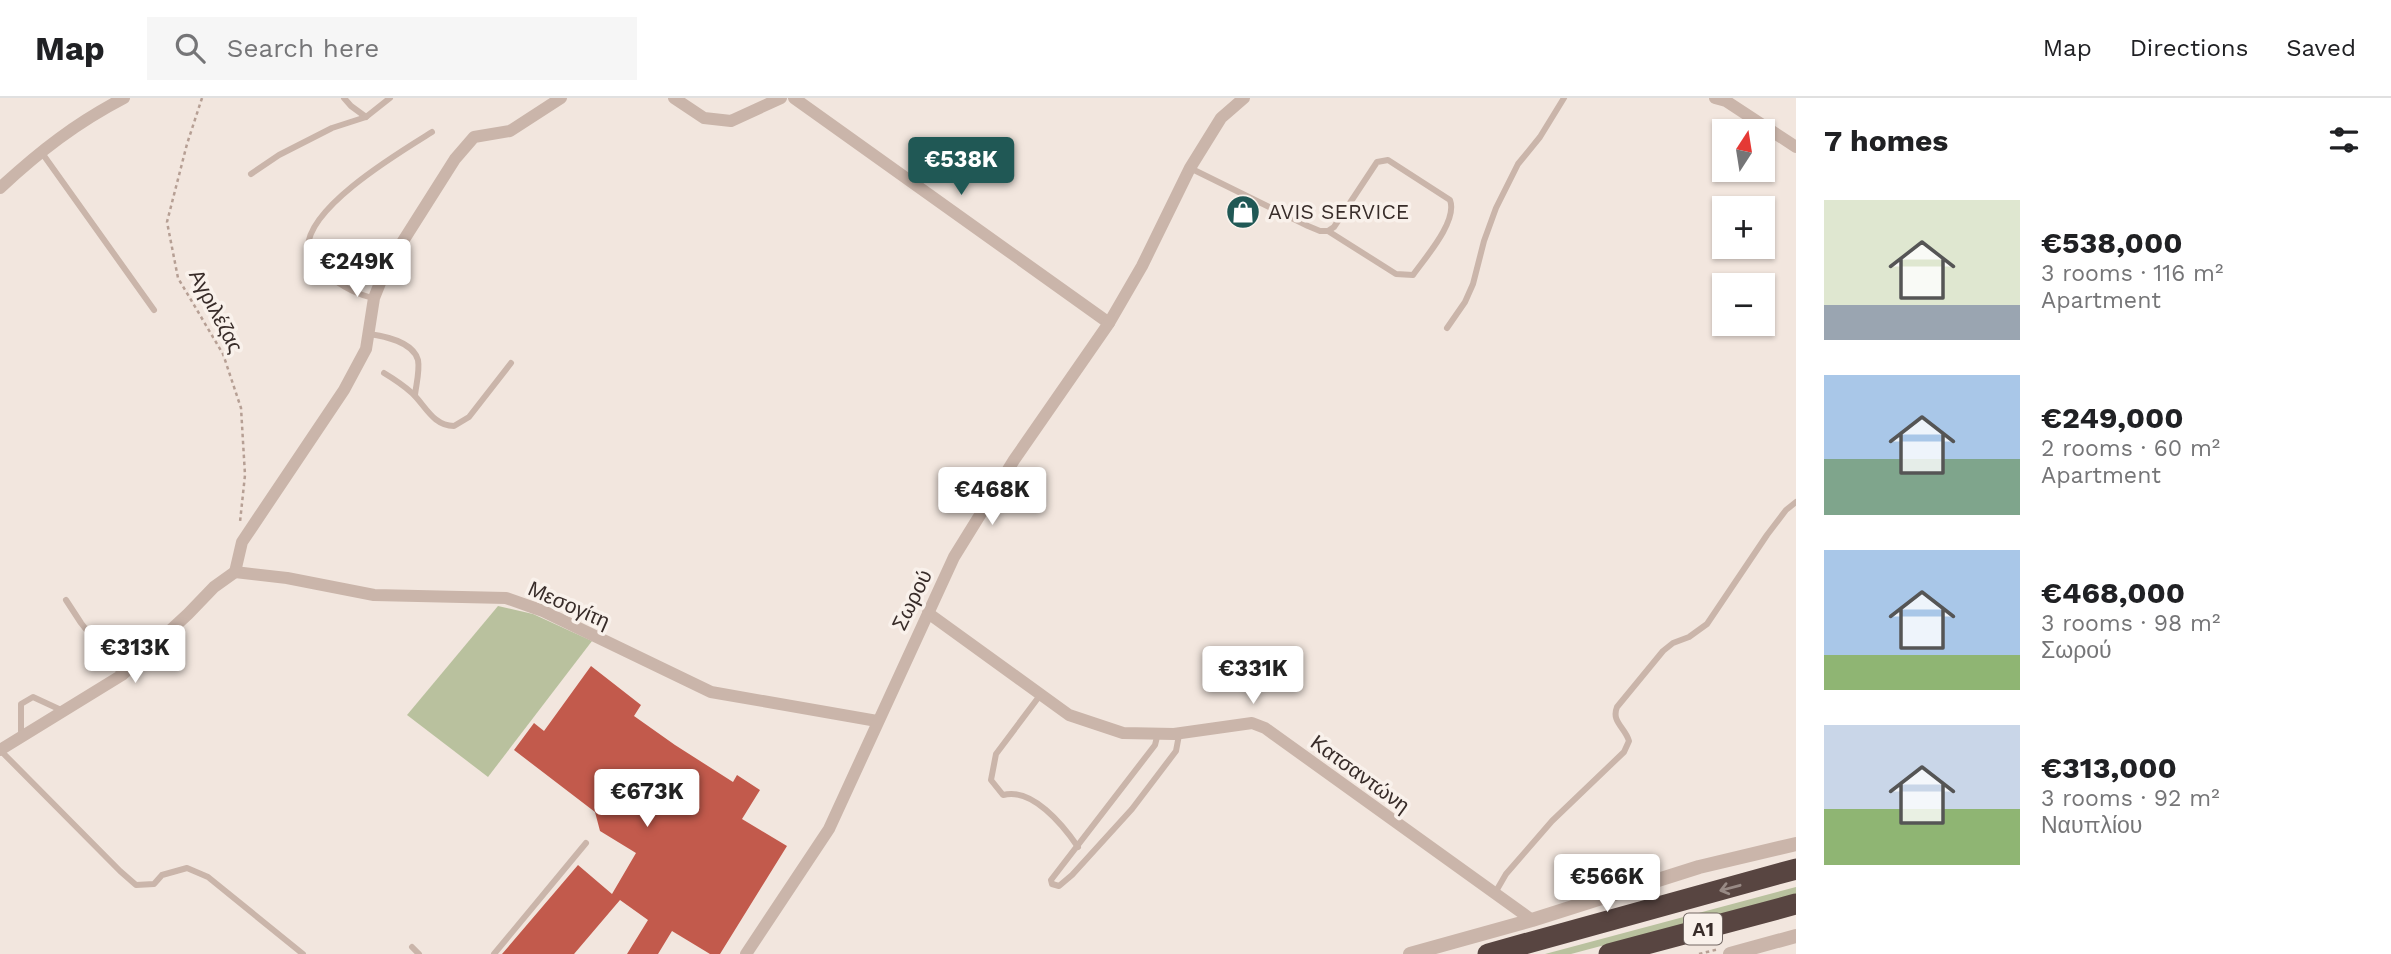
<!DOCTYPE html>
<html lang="en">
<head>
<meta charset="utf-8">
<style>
	body { margin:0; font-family:"Work Sans",sans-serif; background:#f6f6f6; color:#202124; height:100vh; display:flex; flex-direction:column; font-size:26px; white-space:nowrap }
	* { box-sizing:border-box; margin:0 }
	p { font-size:23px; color:#757577 }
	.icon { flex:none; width:38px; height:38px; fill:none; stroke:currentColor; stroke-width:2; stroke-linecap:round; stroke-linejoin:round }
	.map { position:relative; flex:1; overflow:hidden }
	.sheet { display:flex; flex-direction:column; background:#fff; width:595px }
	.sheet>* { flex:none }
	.needle { width:46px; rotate:12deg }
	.controls { position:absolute; left:1712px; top:21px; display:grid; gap:14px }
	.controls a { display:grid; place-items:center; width:63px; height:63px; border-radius:0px; background:#fff; box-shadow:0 2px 5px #0004; font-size:35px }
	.price { position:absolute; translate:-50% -60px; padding:0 16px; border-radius:7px; background:#fff; color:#222; font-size:23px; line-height:46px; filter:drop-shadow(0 2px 4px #0008) }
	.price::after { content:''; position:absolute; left:50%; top:42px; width:21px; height:16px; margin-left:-10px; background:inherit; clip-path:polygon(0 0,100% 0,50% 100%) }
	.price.active { background:#205855; color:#fff }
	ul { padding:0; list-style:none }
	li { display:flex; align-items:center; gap:21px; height:175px; padding:0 28px }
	li span { display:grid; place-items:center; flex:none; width:196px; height:140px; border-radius:0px; color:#555 }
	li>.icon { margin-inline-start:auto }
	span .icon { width:84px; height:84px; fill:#fffc; stroke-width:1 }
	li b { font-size:30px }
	h2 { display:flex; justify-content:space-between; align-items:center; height:84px; padding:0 28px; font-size:30px }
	header { display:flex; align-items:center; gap:42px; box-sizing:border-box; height:98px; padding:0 35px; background:#fff; border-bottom:2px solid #e0e0e0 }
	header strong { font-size:33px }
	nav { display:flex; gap:38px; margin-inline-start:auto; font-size:24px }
	.search { width:490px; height:63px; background:#f6f6f6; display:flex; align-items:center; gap:18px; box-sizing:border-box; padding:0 24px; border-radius:0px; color:#757577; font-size:26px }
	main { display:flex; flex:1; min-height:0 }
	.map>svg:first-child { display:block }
	.green { fill:#b9c19e }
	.building { fill:#c25a4c }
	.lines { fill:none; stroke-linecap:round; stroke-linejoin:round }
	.path { stroke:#b69f94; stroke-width:2.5; stroke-dasharray:3.5 3.5; stroke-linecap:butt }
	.service { stroke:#cab5aa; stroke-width:6 }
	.minor { stroke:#cab5aa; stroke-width:12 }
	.tertiary { stroke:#cab5aa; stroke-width:14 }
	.motorway { stroke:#584541; stroke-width:21 }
	.oneway { stroke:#988a85 }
	.labels { text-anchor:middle; stroke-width:7; stroke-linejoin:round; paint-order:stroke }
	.shield { fill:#f9f1eb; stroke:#726763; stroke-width:2 }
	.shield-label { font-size:19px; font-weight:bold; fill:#382c29 }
	.poi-label { font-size:21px; fill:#382c29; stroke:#f9f1eb; text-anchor:start }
	.street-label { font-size:21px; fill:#382c29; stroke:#f9f1eb }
</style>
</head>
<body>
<header>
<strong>Map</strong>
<div class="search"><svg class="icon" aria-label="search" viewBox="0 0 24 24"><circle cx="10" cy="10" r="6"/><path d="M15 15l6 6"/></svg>Search here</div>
<nav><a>Map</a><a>Directions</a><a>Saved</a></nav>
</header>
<main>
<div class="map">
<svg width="1796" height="856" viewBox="0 0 1796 856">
	<rect width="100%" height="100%" fill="#f2e6de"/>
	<!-- green -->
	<g class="green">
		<polygon points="498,508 533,516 592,543 488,679 407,617"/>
		<polygon points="1796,789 1796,796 1571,856 1545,856"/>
	</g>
	<!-- building -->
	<polygon class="building" points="591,568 641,607 634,618 675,647 733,684 737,677 760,692 742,721 787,748 720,856 710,856 672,833 658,856 627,856 648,822 620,802 574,856 502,856 578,767 612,796 636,755 600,733 595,714 514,652 534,625 544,633"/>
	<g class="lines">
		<!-- path -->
		<g class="path">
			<polyline points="202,0 187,46 167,124 178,180 223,256 241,310 245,377 240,424"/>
			<polyline points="1699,856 1719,851"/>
		</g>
		<!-- service -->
		<g class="service">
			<polyline points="344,0 351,8 366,19"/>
			<polyline points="42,55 154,212"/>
			<path d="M1190,70L1308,128L1320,133H1328L1396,176L1413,177C1425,160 1458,123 1450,102L1388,62L1377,64L1334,129L1328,133"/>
			<polyline points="251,76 279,57 332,30 366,19 390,0"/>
			<path d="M374,200C357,197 340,187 326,176C318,170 308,161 308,150C307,109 400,54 432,34"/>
			<polyline points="1447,230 1465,204 1473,186 1484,143 1496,110 1518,66 1540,39 1564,0"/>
			<path d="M369,236C384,238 413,244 418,262C420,273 416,287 415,297"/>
			<path d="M384,275C394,281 403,287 412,295C425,307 433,328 454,328L469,319L511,265"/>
			<polyline points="66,502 81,525 122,577"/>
			<path d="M1041,596L996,656L991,682L1003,697C1032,689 1063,727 1078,749"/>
			<polyline points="1158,635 1155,647 1051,782 1052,786 1059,788 1072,777 1132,711 1176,653 1179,637"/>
			<polyline points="21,637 21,606 33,599 61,612"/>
			<polyline points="0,652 120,773 136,787 154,786 162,777 187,770 208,779 303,856"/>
			<path d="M1495,795L1506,776L1552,723L1624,654L1629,643C1625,629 1611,624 1617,609L1663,553L1673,545L1689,539L1707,526L1767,437L1786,412L1796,404"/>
			<polyline points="412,849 419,856"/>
			<polyline points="494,856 586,745"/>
		</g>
		<!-- minor -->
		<g class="minor">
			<polyline points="674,0 704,20 731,23 781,0"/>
			<polyline points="794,0 1109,225"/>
			<polyline points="1715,0 1726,3 1796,49"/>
			<path d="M0,90C40,53 76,25 124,0"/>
			<polyline points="235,474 287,480 374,497 506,500 543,513 711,594 877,623"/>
			<polyline points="235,474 242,444 344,292 366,251 374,200 386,170 455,61 474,39 510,33 561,0"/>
			<polyline points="928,515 1069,617 1123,635 1174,636 1252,625 1265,630 1532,822"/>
			<polyline points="0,652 122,577 188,516 214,489 235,474"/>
			<polyline points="746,856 829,731 954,459 1014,362 1109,225 1142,168 1190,70 1221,20 1244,0"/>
		</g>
		<!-- tertiary -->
		<g class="tertiary">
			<polyline points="1410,856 1532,822 1699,769 1796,746"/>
			<polyline points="1730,856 1796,838"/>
		</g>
		<!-- motorway -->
		<g class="motorway">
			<polyline points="1488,856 1796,771"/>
			<polyline points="1609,856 1796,806"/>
		</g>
	</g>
	<!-- one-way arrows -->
	<defs><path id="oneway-shaft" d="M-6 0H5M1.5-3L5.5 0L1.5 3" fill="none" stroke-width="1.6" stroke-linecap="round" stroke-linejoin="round" transform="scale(1.75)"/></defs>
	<use class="oneway" href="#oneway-shaft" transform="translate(1730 790) rotate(165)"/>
	<!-- icons -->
	<defs>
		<g id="shop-disc" transform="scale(1.75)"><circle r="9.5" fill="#205855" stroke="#f9f1eb"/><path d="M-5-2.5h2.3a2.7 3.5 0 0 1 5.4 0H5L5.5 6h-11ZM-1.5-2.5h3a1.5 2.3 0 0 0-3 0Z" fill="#fff"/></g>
	</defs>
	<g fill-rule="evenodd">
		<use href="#shop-disc" x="1243" y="114"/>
	</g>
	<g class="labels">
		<!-- shield labels -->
		<rect class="shield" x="1684" y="815.5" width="38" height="31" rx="5"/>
		<g class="shield-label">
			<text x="1703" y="838">Α1</text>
		</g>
		<!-- poi labels -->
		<g class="poi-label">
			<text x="1268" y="121">AVIS SERVICE</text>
		</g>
		<!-- street labels -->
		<g class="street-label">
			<text transform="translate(216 213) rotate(62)" y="7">Αγριλέζας</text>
			<text transform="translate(912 502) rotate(-64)" y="7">Σωρού</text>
			<text transform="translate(569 507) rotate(24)" y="7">Μεσογίτη</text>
			<text transform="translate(1360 676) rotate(36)" y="7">Κατσαντώνη</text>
		</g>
	</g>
</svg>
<div class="controls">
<a><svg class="needle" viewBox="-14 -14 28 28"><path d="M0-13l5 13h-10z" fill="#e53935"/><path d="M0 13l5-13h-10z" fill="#757577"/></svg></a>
<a>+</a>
<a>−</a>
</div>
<b class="price active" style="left:961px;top:99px">€538K</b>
<b class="price" style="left:357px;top:201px">€249K</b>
<b class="price" style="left:992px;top:429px">€468K</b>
<b class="price" style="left:135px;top:587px">€313K</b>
<b class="price" style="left:1253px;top:608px">€331K</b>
<b class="price" style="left:647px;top:731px">€673K</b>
<b class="price" style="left:1607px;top:816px">€566K</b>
</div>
<section class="sheet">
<h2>7 homes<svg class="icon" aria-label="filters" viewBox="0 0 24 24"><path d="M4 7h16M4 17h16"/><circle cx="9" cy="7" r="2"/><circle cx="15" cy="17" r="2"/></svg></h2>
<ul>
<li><span style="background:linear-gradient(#dfe7d0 75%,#9aa5b1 0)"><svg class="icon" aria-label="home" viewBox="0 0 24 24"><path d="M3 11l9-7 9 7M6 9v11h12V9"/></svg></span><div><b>€538,000</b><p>3 rooms · 116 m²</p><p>Apartment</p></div></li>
<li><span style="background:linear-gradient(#a9c7e8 60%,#7fa58c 0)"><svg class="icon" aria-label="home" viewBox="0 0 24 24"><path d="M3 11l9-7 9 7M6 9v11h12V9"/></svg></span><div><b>€249,000</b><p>2 rooms · 60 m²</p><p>Apartment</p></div></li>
<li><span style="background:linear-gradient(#a9c7e8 75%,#8fb573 0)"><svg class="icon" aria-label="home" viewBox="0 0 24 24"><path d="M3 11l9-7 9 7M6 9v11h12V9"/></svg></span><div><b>€468,000</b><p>3 rooms · 98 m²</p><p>Σωρού</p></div></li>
<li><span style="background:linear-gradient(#c9d6e8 60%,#8fb573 0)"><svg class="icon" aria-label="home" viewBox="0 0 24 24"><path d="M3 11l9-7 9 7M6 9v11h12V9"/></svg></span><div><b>€313,000</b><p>3 rooms · 92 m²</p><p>Ναυπλίου</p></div></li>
</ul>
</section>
</main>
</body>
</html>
